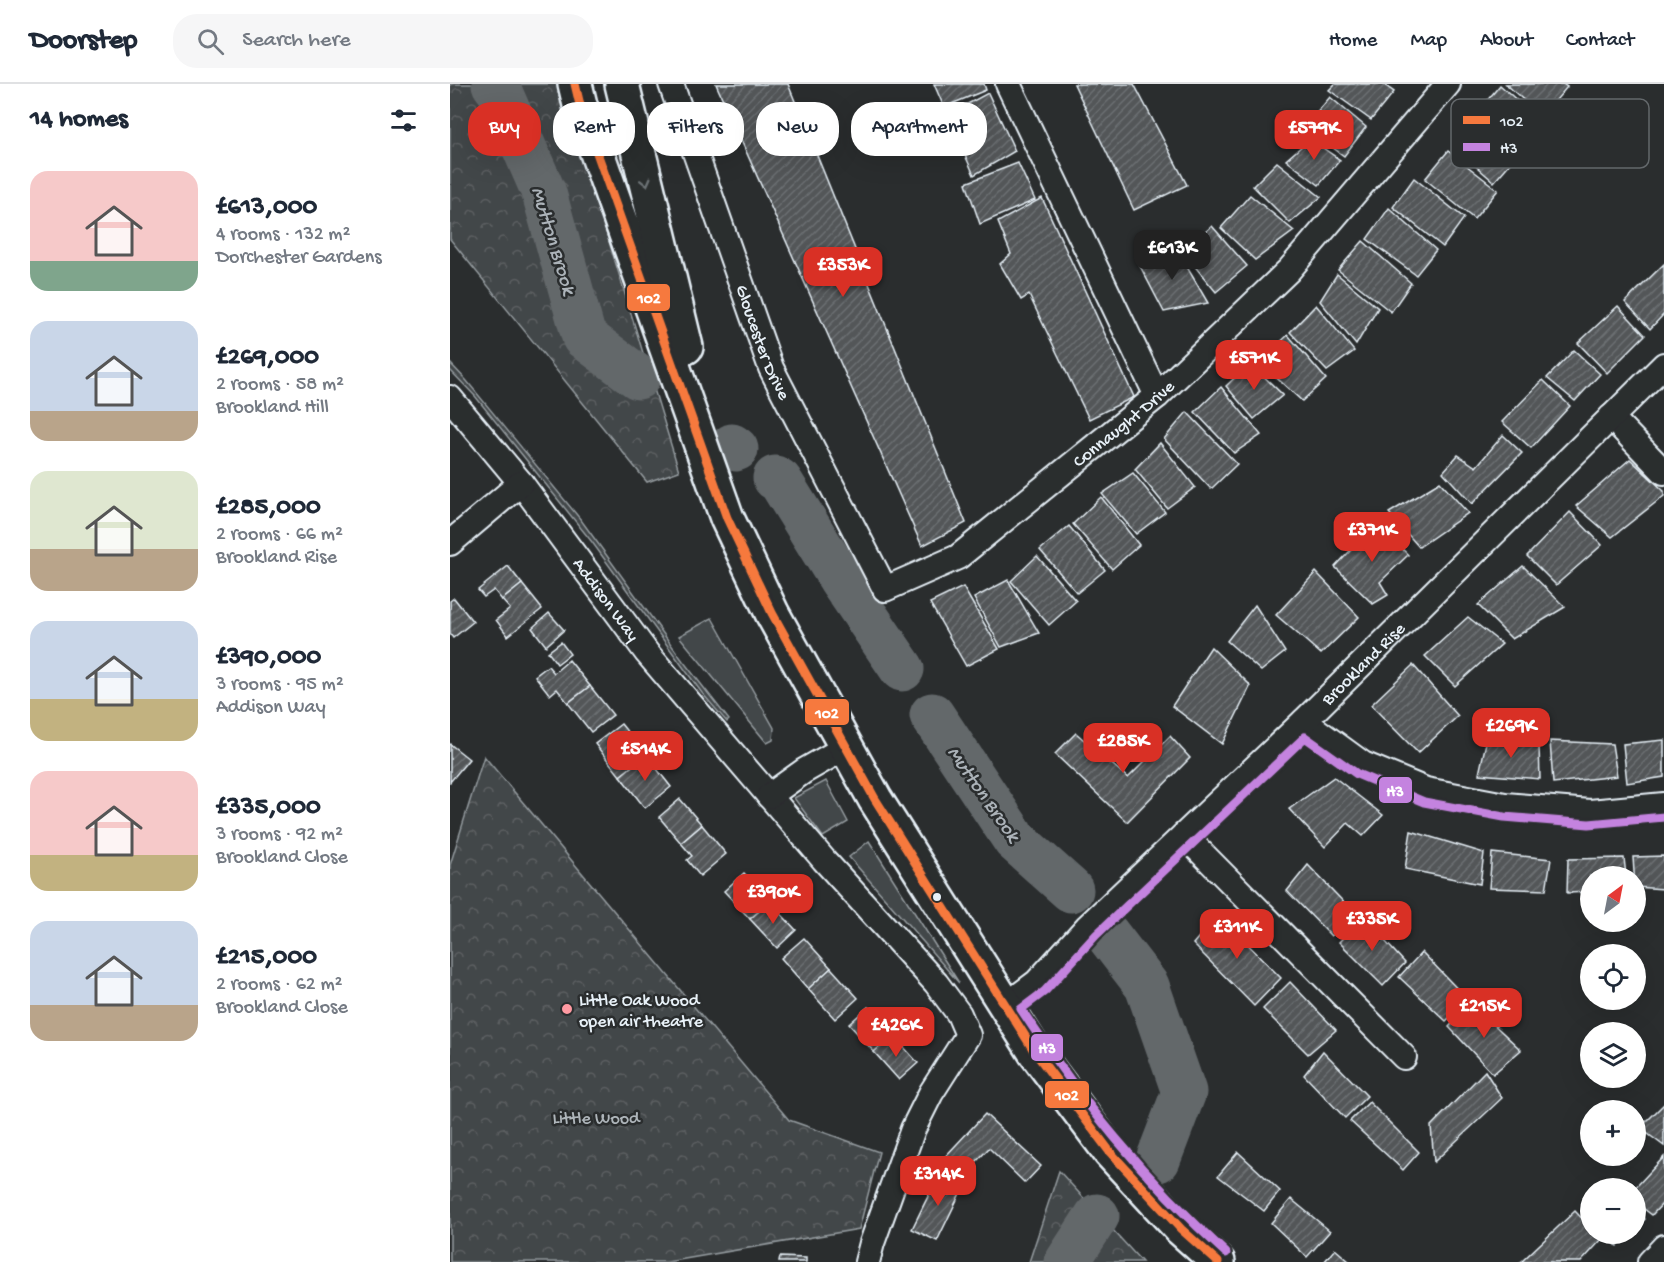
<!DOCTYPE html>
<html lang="en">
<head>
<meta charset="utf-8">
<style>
	body { margin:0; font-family:"Gochi Hand",sans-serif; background:#f6f6f7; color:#1f2937; height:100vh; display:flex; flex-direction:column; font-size:22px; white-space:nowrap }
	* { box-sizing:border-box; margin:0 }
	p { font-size:20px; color:#747a83 }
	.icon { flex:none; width:33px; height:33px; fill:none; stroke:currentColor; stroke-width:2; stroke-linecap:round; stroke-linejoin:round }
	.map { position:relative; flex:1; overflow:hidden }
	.panel { display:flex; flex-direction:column; background:#fff; width:450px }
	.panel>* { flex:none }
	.top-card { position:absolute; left:18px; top:18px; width:570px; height:54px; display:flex; gap:12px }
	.needle { width:39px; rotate:32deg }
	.fabs { position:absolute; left:1130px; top:782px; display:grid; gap:12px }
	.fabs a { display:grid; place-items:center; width:66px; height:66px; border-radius:50%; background:#fff; box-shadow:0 6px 24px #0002; font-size:30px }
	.price { position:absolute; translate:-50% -51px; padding:0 14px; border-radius:12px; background:#d93025; color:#fff; font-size:20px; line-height:39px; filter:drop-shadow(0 2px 3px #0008) }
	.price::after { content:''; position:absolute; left:50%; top:36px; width:18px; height:14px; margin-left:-9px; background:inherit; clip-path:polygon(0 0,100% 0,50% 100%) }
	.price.current { background:#222; color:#fff }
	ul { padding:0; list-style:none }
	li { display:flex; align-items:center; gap:18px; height:150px; padding:0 30px }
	li span { display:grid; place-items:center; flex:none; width:168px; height:120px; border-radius:18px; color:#555 }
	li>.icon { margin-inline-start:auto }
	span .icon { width:72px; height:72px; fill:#fffc; stroke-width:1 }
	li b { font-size:26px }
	h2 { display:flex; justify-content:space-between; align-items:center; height:72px; padding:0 30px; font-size:26px }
	.tag { padding:0 21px; border-radius:24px; background:#fff; box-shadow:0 6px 24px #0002; font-size:21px; line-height:54px }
	.tag.current { background:#d93025; color:#fff }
	header { display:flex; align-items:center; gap:36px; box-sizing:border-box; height:84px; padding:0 30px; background:#fff; border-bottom:2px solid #e0e1e3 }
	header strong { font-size:28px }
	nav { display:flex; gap:33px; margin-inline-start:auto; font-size:21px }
	.search { width:420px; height:54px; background:#f6f6f7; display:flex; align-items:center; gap:15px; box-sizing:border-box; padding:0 21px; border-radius:24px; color:#747a83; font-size:22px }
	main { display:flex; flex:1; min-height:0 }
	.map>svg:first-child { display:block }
	.green { fill:#424648; stroke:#959ca0; stroke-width:1.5 }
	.park { fill:url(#park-crowns); stroke:#959ca0; stroke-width:1.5 }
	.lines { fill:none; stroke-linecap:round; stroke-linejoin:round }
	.river { stroke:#63686b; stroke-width:45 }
	.building { fill:url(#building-hatch); stroke:#e8f1f8; stroke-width:1.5 }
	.minor-casing { stroke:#e8f1f8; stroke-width:28 }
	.highway-casing { stroke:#e8f1f8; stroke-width:38 }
	.minor { stroke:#2a2d2e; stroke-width:24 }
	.highway { stroke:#2a2d2e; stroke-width:33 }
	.bus-1-casing { stroke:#2a2d2e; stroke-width:14 }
	.bus-2-casing { stroke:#2a2d2e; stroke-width:14 }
	.bus-1 { stroke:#f6793e; stroke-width:9 }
	.bus-2 { stroke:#c483df; stroke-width:9 }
	.oneway { stroke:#6c7275 }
	.bus-dot { fill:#e8f1f8; stroke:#2a2d2e; stroke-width:2 }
	.poi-dot { fill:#ff9aa2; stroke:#2a2d2e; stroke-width:2 }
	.labels { text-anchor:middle; stroke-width:5; stroke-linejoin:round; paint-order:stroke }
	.street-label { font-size:18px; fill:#e8f1f8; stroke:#2a2d2e }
	.poi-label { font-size:18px; fill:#e8f1f8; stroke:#2a2d2e; text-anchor:start }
	.park-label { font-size:18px; fill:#aeb5ba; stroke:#2a2d2e }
	.water-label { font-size:20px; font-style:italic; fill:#acb3b9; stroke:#2a2d2e }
	.key { fill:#2a2d2e; stroke:#63686b; stroke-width:1.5 }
	.key-label { font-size:16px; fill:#e8f1f8 }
	.line-badge { stroke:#2a2d2e; stroke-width:2 }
	.badge-label { font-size:16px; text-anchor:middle; font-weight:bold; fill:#fff }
</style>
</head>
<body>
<header>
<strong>Doorstep</strong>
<div class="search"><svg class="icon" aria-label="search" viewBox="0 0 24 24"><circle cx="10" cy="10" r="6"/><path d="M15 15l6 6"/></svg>Search here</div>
<nav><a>Home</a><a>Map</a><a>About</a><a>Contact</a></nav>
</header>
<main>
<section class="panel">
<h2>14 homes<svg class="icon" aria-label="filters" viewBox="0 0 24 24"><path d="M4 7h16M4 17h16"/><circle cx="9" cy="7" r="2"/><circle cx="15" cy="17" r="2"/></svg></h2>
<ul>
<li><span style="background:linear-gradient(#f6c9c9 75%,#7fa58c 0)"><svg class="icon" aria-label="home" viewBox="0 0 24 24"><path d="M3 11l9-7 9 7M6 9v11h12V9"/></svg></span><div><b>£613,000</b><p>4 rooms · 132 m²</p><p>Dorchester Gardens</p></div></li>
<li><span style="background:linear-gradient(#c9d6e8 75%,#b9a48a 0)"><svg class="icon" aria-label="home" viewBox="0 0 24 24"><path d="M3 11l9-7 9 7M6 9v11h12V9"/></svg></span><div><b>£269,000</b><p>2 rooms · 58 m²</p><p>Brookland Hill</p></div></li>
<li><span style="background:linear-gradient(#dfe7d0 65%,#b9a48a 0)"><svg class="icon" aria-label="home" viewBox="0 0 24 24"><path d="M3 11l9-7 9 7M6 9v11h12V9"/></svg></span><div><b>£285,000</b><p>2 rooms · 66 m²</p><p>Brookland Rise</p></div></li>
<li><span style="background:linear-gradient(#c9d6e8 65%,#c2b280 0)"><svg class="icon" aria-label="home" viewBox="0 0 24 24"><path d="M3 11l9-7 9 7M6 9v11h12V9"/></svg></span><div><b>£390,000</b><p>3 rooms · 95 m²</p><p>Addison Way</p></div></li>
<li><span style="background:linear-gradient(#f6c9c9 70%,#c2b280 0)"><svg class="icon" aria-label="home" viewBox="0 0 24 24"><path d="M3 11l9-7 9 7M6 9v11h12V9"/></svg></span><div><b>£335,000</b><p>3 rooms · 92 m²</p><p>Brookland Close</p></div></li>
<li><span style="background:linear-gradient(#c9d6e8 70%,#b9a48a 0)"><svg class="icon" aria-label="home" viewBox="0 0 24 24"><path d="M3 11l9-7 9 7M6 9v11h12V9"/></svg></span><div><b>£215,000</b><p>2 rooms · 62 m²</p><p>Brookland Close</p></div></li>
</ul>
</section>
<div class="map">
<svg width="1214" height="1178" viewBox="0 0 1214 1178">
	<defs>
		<pattern id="park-crowns" width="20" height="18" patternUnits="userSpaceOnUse" patternTransform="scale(1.5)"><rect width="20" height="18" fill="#424648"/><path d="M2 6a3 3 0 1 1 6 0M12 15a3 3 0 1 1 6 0" fill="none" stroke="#5d6163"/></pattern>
		<pattern id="building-hatch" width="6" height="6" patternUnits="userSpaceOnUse" patternTransform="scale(1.5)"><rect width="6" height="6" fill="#535759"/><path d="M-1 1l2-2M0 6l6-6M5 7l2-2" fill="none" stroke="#6c7072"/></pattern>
	</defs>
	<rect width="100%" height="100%" fill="#2a2d2e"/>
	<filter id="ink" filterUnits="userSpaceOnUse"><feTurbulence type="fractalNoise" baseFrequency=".0167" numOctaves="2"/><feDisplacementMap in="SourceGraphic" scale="12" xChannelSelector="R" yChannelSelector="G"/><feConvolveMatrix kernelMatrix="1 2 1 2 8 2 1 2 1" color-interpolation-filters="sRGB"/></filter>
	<g filter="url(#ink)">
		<!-- green -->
		<g class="green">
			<polygon points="0,279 16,296 131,436 233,577 279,636 277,638 252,609 142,458 25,312 0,286"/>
			<polygon points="262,534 324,644 323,656 317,659 229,552"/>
			<polygon points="376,697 398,738 373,753 344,714"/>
			<polygon points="419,757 509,899 399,773"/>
		</g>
		<!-- park -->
		<g class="park">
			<polygon points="0,0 111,0 229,387 197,398 0,155"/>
			<polygon points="34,672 339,1036 429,1068 409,1145 217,1178 0,1178 0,781"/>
			<polygon points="609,1087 692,1178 579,1178"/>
		</g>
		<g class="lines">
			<!-- river -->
			<g class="river">
				<polyline points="44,0 50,8 94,109 134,253 188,293"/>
				<polyline points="282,362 286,365"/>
				<polyline points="325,394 330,397 390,494 452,585"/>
				<polyline points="482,631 565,756 621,806"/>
				<polyline points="657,850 697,902 734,1008 708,1076"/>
				<polyline points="617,1178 647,1132"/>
			</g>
		</g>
		<!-- building -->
		<g class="building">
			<polygon points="266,0 338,0 516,439 472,462"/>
			<polygon points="484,0 534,0 536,6 494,23"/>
			<polygon points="624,0 684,0 737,101 684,126"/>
			<polygon points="885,0 933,0 944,8 921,36 879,6"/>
			<polygon points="1056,0 1113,0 1117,3 1092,33"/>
			<polygon points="1050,1 1081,29 1061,55 1029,28 1026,30"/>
			<polygon points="538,9 565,67 524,91 497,31"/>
			<polygon points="880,13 916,43 894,72 855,43"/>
			<polygon points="1027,35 1068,70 1044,98 1004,63"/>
			<polygon points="860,55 890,76 869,101 836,76"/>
			<polygon points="998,67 1048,106 1024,135 975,95"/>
			<polygon points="827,78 871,113 840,139 803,102"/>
			<polygon points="568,79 585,116 530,140 516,99"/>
			<polygon points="964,94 1014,134 993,163 943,123"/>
			<polygon points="800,111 844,147 805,176 771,144"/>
			<polygon points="592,114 684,313 639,335 579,211 571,216 550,180 561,170 548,138"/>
			<polygon points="939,124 986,166 966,191 917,155"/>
			<polygon points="762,142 797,182 766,208 733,168"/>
			<polygon points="913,157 961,199 941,228 888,186"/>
			<polygon points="723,159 758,219 714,228 689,180"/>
			<polygon points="1214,180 1214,230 1200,245 1175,218"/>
			<polygon points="887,190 928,224 906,261 870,217"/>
			<polygon points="866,221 904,267 877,287 840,248"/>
			<polygon points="1168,222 1195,251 1157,289 1128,259"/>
			<polygon points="838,251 876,295 852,317 809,278"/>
			<polygon points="1124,266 1150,290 1125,317 1097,294"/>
			<polygon points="800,279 833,311 804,335 776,302"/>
			<polygon points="1093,296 1120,322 1081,364 1052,338"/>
			<polygon points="771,303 811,351 784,369 745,328"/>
			<polygon points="737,328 787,380 761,405 714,355"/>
			<polygon points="1053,351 1072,369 1022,420 993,388 1008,371 1026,383"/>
			<polygon points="710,359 745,403 717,424 685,385"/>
			<polygon points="1180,375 1214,407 1214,412 1162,453 1126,422"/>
			<polygon points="683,389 715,428 686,450 652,410"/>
			<polygon points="990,398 1018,429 969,463 939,429"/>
			<polygon points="651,413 689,461 662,485 623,440"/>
			<polygon points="1120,428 1152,461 1106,501 1077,472"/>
			<polygon points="927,438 958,471 930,498 938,511 923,520 885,483"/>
			<polygon points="619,442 655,486 627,509 590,466"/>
			<polygon points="587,472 626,517 599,541 561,497"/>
			<polygon points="58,482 72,500 52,516 44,506 34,513 28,506"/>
			<polygon points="1073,482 1115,523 1062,555 1028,521"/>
			<polygon points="866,488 909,533 871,570 826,531"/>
			<polygon points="558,496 589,549 551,563 524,514"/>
			<polygon points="72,500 92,525 58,552 46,536 60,525 52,516"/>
			<polygon points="513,503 549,565 516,582 480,519"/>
			<polygon points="4,514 23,538 3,554 0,550 0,517"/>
			<polygon points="805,521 835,568 811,587 777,557"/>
			<polygon points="99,529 114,546 96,562 82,544"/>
			<polygon points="1018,533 1052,560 1005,602 975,572"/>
			<polygon points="111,558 120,570 107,580 98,568"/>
			<polygon points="761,563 799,600 800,603 772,660 722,622"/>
			<polygon points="119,576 140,602 118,619 107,605 100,611 85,592 98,582 104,589"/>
			<polygon points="963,581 1008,632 968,669 921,621"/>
			<polygon points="140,602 163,631 141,648 118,619"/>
			<polygon points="171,640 196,671 170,692 145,660"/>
			<polygon points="626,649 678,694 720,652 740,674 677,738 605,670"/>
			<polygon points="1037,654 1089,661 1090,695 1029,690"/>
			<polygon points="1214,656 1214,693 1177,699 1173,660"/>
			<polygon points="1100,657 1162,660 1167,692 1103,699"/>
			<polygon points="0,660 19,675 0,698"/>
			<polygon points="196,671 221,703 195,724 170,692"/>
			<polygon points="884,693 933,731 913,752 898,739 875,763 839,725"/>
			<polygon points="230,715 252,741 231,759 209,733"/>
			<polygon points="252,741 276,770 250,792 237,776 242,772 231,759"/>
			<polygon points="961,747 1034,769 1030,800 955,785"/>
			<polygon points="1042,769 1101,775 1096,806 1039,804"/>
			<polygon points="1214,772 1214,805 1185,803 1183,773"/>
			<polygon points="1174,774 1176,792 1140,792 1140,808 1117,809 1118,775"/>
			<polygon points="858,781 906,831 881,852 837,807"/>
			<polygon points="294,789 320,818 300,835 274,807"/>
			<polygon points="320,818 346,846 327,864 300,835"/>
			<polygon points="768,830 831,894 804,922 743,860"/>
			<polygon points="913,833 955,879 933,902 889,858"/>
			<polygon points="354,854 381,884 358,905 331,874"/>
			<polygon points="972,868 1018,916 996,937 949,893"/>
			<polygon points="381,884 408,914 385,935 358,905"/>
			<polygon points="840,898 886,946 858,970 813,925"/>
			<polygon points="1021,919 1071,966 1043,990 999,943"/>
			<polygon points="418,923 443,951 424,968 399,940"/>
			<polygon points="443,951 468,979 449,996 424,968"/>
			<polygon points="873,967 917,1012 895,1034 854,991"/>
			<polygon points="1035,987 1052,1014 984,1078 981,1042"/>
			<polygon points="919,1018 969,1068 953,1086 900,1037"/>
			<polygon points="1214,1020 1214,1062 1190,1044"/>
			<polygon points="535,1030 591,1082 575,1099 539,1064 511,1094 492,1076"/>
			<polygon points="788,1068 830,1107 814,1127 768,1092"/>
			<polygon points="1214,1073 1214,1118 1202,1131 1185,1118 1185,1104"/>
			<polygon points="489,1090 514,1101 487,1157 462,1145"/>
			<polygon points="841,1115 880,1147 857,1173 821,1139"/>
			<polygon points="1185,1125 1195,1135 1185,1145"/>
			<polygon points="1125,1127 1140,1143 1140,1149 1146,1149 1152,1155 1131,1178 1071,1178"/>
			<polygon points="1152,1149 1180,1149 1167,1162"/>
			<polygon points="885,1165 900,1178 874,1178"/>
			<polygon points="330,1173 356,1174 356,1178 329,1178"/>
		</g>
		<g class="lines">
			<!-- minor casing -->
			<g class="minor-casing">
				<g id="minor">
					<path id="s1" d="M221,0L321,284L435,505L508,473L707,312L839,186L998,0"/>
					<polyline points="558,0 707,312"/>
					<path id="s2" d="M0,314L71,399L197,569L374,776L486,899L509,930L518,951L481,1009L463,1045L422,1159L417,1178"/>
					<polyline points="1161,333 1214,388"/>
					<polyline points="0,459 71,399"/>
					<polyline points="854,637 913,680 976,706 1055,721 1140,728 1214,721"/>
					<polyline points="319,712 354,687 396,663"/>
					<polyline points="734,751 954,973"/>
					<path id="s3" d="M555,922L587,898L637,843L854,637L1214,281"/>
					<polyline points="1200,1178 1214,1163"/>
				</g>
			</g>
			<!-- highway casing -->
			<g class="highway-casing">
				<g id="highway">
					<polyline points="125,0 130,21 277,434 322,529 425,715 585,968 660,1068 731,1145 768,1178"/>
					<polyline points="172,0 236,263"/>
				</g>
			</g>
			<!-- minor -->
			<use href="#minor" class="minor"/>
			<!-- highway -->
			<use href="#highway" class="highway"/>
			<!-- bus-1 casing -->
			<g class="bus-1-casing">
				<polyline id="bus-1" points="125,0 130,21 277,434 322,529 425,715 585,968 660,1068 731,1145 768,1178"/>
			</g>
			<!-- bus-2 casing -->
			<g class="bus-2-casing">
				<path id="bus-2" d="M776,1169C693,1094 632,1018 571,925L595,907L646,851L855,653L907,690L974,718L1054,733L1139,740L1214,733"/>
			</g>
			<!-- bus-1 -->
			<use href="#bus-1" class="bus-1"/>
			<!-- bus-2 -->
			<use href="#bus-2" class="bus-2"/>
		</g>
		<!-- one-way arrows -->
		<defs><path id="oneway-chevron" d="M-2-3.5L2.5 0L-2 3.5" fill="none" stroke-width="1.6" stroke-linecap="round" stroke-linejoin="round" transform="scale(1.5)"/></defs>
		<use class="oneway" href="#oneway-chevron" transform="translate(196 98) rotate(76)"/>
	</g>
	<!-- markers -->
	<circle class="bus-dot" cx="487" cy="813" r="5"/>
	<circle class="poi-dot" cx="117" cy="925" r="6"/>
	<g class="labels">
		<!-- street labels -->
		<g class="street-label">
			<text dy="6" stroke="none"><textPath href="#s1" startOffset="274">Gloucester Drive</textPath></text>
			<text dy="6" stroke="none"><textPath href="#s1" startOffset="842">Connaught Drive</textPath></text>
			<text dy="6" stroke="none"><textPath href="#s2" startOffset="255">Addison Way</textPath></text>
			<text dy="6" stroke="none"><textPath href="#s3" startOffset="496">Brookland Rise</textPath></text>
		</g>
		<!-- poi labels -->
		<g class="poi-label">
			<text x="129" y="921">Little Oak Wood<tspan x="129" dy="21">open air theatre</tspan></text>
		</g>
		<!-- park labels -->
		<g class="park-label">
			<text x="146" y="1039">Little Wood</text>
		</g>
		<!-- water labels -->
		<g class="water-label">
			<text transform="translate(105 156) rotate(73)" y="7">Mutton Brook</text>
			<text transform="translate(535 709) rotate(55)" y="7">Mutton Brook</text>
		</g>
	</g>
	<!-- legend -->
	<rect x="1001" y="15" width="198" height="69" rx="9" class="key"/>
	<rect x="1013" y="32" width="27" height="8" fill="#f6793e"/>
	<rect x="1013" y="59" width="27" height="8" fill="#c483df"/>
	<g class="key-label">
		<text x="1050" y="42">102</text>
		<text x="1050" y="69">H3</text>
	</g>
	<g class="line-badge">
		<rect x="176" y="199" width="45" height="29" rx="6" fill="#f6793e"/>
		<rect x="354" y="614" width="46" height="28" rx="6" fill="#f6793e"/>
		<rect x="928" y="692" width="35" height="28" rx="6" fill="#c483df"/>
		<rect x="580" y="949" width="34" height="29" rx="6" fill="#c483df"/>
		<rect x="594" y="996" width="46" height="29" rx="6" fill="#f6793e"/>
	</g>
	<g class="badge-label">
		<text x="199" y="219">102</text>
		<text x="377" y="634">102</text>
		<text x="945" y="712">H3</text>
		<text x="597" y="969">H3</text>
		<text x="617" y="1016">102</text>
	</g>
</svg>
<div class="fabs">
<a><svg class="needle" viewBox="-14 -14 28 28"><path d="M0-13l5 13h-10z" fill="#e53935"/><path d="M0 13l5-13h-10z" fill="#747a83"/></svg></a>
<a><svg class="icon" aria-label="locate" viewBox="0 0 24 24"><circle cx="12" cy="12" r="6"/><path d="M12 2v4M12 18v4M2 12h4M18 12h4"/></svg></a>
<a><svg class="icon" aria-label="layers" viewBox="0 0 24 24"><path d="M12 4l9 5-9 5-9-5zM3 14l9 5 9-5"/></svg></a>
<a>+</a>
<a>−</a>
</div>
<b class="price" style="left:864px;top:77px">£579K</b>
<b class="price current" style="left:722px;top:197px">£613K</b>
<b class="price" style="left:393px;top:214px">£353K</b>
<b class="price" style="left:804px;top:307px">£571K</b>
<b class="price" style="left:922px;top:479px">£371K</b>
<b class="price" style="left:1061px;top:675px">£269K</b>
<b class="price" style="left:673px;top:690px">£285K</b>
<b class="price" style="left:195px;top:698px">£514K</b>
<b class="price" style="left:323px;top:841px">£390K</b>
<b class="price" style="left:922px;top:868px">£335K</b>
<b class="price" style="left:787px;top:876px">£311K</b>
<b class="price" style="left:1034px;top:955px">£215K</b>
<b class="price" style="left:446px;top:974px">£426K</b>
<b class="price" style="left:488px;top:1123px">£314K</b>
<div class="top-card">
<a class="tag current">Buy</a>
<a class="tag">Rent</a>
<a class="tag">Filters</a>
<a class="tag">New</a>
<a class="tag">Apartment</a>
</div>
</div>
</main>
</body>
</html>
